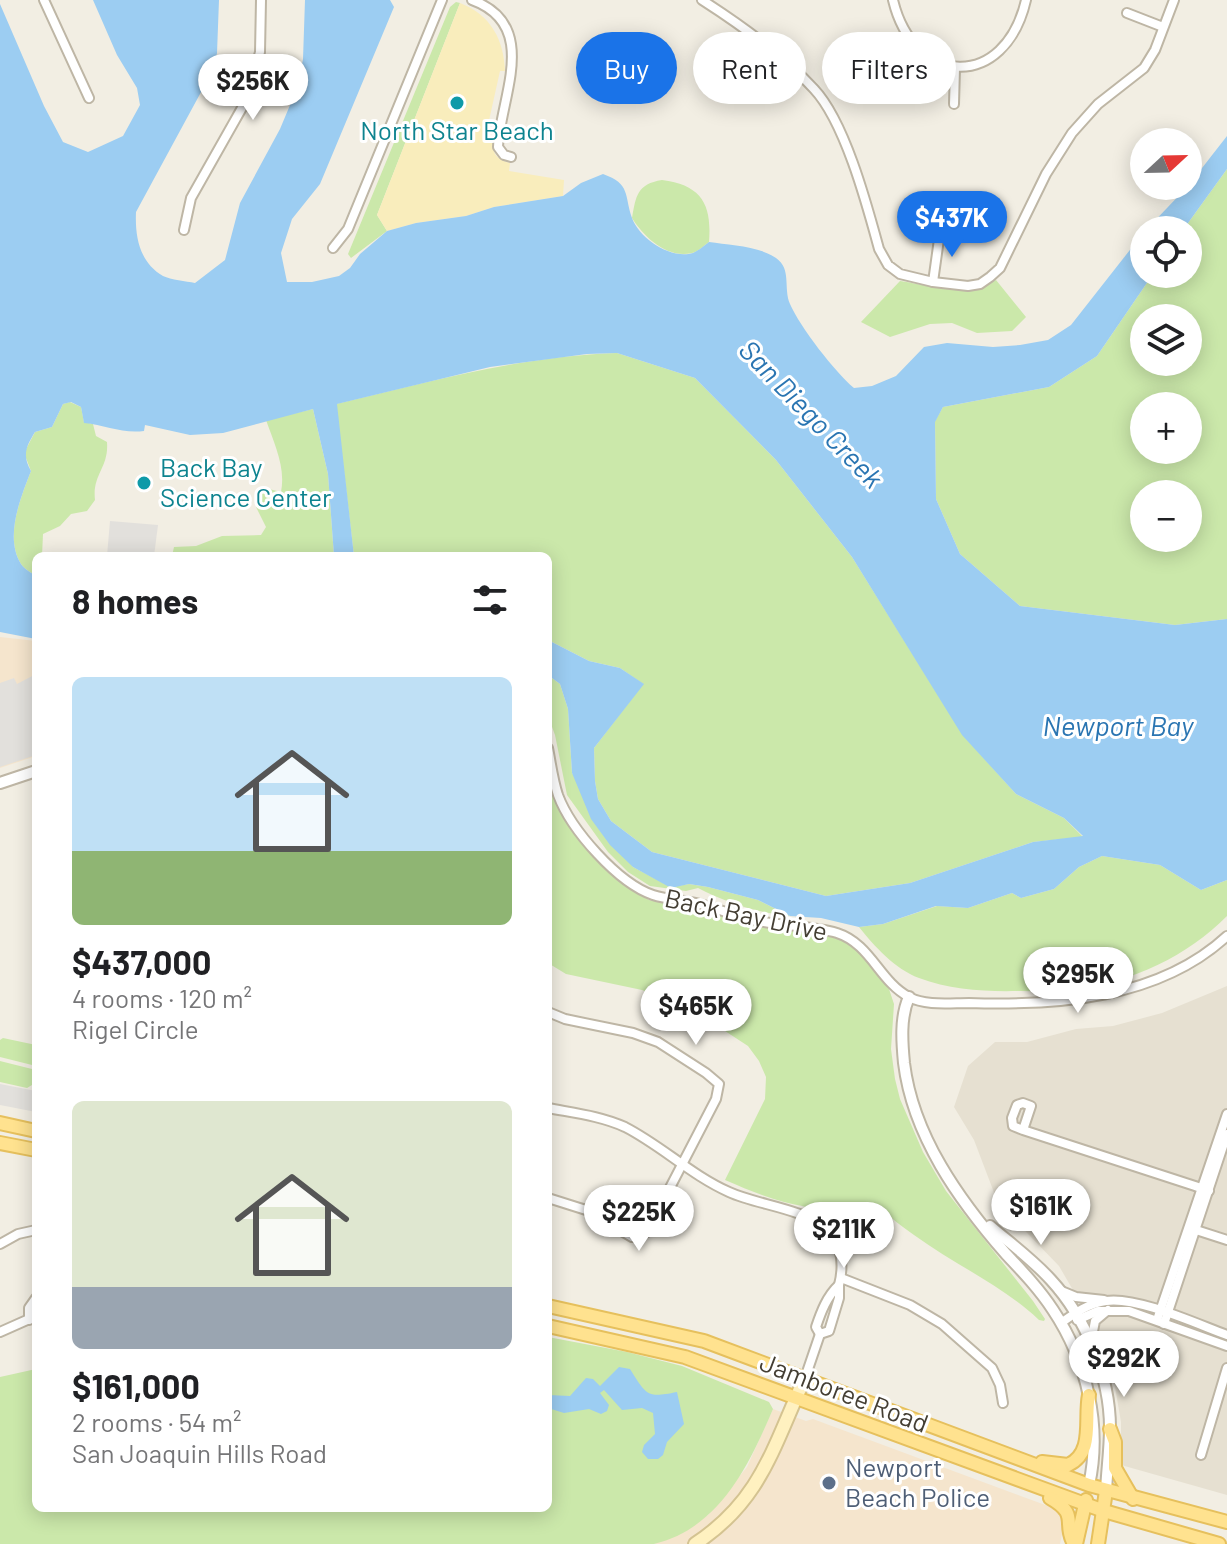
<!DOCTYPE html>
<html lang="en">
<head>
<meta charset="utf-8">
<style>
	body { margin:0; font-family:Barlow,sans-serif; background:#f6f6f6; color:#202124; height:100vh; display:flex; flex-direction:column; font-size:30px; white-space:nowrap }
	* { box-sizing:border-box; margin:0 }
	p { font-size:26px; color:#757577 }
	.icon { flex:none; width:44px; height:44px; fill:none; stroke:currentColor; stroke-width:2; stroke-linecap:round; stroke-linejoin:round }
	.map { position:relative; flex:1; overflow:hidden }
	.details { position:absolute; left:32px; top:552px; width:520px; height:960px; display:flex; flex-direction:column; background:#fff; border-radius:12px; box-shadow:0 4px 20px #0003 }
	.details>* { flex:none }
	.top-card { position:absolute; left:576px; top:32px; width:530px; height:72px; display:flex; gap:16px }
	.needle { width:52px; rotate:68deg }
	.buttons { position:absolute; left:1130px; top:128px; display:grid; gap:16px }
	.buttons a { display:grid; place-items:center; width:72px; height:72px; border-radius:50%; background:#fff; box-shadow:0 4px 20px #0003; font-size:40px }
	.price { position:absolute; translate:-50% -68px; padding:0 18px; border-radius:28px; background:#fff; color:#222; font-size:26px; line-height:52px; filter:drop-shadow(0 2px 4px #0008) }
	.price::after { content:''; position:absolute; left:50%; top:48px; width:24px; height:18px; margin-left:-12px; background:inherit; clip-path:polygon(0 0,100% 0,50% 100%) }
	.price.current { background:#1a73e8; color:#fff }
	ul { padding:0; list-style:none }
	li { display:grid; align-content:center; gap:16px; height:424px; padding:0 40px }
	li span { display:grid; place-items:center; height:248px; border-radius:12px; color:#555 }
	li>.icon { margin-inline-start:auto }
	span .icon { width:144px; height:144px; fill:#fffc; stroke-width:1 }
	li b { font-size:34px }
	h2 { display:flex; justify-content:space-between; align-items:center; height:96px; padding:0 40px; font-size:34px }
	.pill { padding:0 28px; border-radius:36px; background:#fff; box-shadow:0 4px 20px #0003; font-size:28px; line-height:72px }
	.pill.current { background:#1a73e8; color:#fff }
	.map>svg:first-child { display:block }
	.residential { fill:#e6e0d1 }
	.commercial { fill:#f5e5cd }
	.green { fill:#cbe8aa; fill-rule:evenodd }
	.sand { fill:#f9edbc }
	.parking { fill:#e2e0dc }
	.water { fill:#9ccdf2 }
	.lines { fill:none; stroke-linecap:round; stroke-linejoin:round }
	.minor-casing { stroke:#beb6a5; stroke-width:12 }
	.tertiary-casing { stroke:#beb6a5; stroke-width:14 }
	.secondary-casing { stroke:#d4c391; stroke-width:16 }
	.primary-casing { stroke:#e6c05d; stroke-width:16 }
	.minor { stroke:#fff; stroke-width:8 }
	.tertiary { stroke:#fff; stroke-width:10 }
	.secondary { stroke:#fff1c0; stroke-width:12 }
	.primary { stroke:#ffe28f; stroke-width:12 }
	.culture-dot { fill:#0f9aa8; stroke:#fff; stroke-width:3 }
	.service-dot { fill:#5c6f8a; stroke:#fff; stroke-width:3 }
	.labels { text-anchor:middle; stroke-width:6; stroke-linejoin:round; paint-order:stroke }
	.culture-label { font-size:26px; fill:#0d838f; stroke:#fff }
	.street-label { font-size:26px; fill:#443e33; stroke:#fff }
	.service-label { font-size:26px; fill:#4e5e75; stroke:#fff; text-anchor:start }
	.water-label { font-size:28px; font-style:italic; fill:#2a75b2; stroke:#fff }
</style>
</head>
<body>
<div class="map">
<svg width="1227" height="1544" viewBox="0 0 1227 1544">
	<rect width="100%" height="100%" fill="#f2eee3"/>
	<!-- residential -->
	<polygon class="residential" points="1227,986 1227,1495 1121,1465 1121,1422 1109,1352 1059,1266 998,1203 974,1140 954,1107 968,1066 995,1042 1027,1042 1076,1029 1113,1026 1162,1013"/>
	<!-- commercial -->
	<g class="commercial">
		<polygon points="0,637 36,641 36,756 0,768"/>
		<polygon points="773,1409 806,1421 813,1419 1048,1506 1057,1511 1064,1524 1060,1544 654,1544 682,1532 708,1515 747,1467"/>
	</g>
	<!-- green -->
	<g class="green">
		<polygon points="456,2 460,3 377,215 387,231 351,258 348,254 450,7"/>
		<path d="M1227,169V619L1175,625L1020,606L960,554L936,499L935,421L943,407L1049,387L1097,356L1153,274H1188V230H1183ZM1144,318H1188V362H1144ZM1144,406H1188V450H1144ZM1144,494H1188V538H1144Z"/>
		<path d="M662,180C702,185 712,205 709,242C704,246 697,252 692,253C667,259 644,237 632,218C636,196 637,184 662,180Z"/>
		<path d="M996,280L1026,317L1012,331L977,333L952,323L930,324L890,337L861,322L900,281C938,287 958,295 996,280Z"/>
		<path d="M617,353L695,378L776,460L852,557L963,735L1016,794L1064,818L1083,837L1033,842L910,883L826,896L652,852L611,821L598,799L595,781L594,748L643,684L620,668L589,661L548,640V556H354L336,404C429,382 521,356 617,353Z"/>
		<path d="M70,402L81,407L84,422L93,424L96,436L107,442C109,468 92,474 95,500L87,511L71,514L60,526L43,534L42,556H36V576C32,573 24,569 21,564C4,537 21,497 31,471L24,453L35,432L52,427L63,404Z"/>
		<path d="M313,409L328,474L334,556H172L174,547L196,546L222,536L261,535L266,527L256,507V496L269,489L281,492C286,467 274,443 266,420Z"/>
		<path d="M548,675L560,684L568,709L572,773L633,867L671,887L689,884L708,887L758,900L790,916C758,913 727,903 698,888L686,891L650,886L628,872L608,852L567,795L555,735L548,716Z"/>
		<path d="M548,769L554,794L604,865L635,892L649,900L697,909L750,924L833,936L857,947L870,961L889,989L894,1004L891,1049L895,1079L900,1099L923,1152L946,1191L1033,1301L1045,1319L1044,1321L1039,1320C1002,1285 955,1265 914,1235C902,1226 890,1219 881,1206L849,1243C832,1209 818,1210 784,1202C764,1197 744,1188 725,1180L765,1099L766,1077L759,1061L748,1046L699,1014L674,1003L642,990L566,974L548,963Z"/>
		<path d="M1102,856L1160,865L1201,890L1227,880V916C1188,956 1131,982 1076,990C1058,992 1039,991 1021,991C987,992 951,990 919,978C895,969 874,946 859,927L883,924L937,906L968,908L1012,893L1021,898L1054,889L1079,867Z"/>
		<polygon points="3,1038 36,1045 36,1062 32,1065 0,1057 0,1040"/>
		<polygon points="0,1061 36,1070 36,1089 32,1085 27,1088 0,1082"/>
		<path d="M548,1337L627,1352L682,1366L769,1402L773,1409C749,1465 720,1528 654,1544H0V1377L36,1369V1508H548Z"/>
	</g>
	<!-- sand -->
	<path class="sand" d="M460,3C491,15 504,40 505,71H500L486,134L494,137C491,152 495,159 510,163L509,171L564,180L563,196L494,207L466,216L416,223L387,231L377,215Z"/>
	<!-- parking -->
	<g class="parking">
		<polygon points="110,521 158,525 154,556 107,556"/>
		<polygon points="36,674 36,755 0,767 0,683 14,678 17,684"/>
		<polygon points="0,1084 36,1091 36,1112 0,1105"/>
	</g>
	<!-- water -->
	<g class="water">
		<path d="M93,0H219L217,53L213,70L136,212C135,236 139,262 163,276C171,280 186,281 195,283L225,260L240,203L280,129L298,86L303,59L305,0H390L394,7L320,184L292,219L281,253L287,282H312L339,276L350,268L360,254L387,231L416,223L466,216L494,207L563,196L581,183L603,174C631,184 624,195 632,218C639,238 671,260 693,253C698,251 705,245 709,242C729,245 759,246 776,258C792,269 783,288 790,304C800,327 835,372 854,388L872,386L896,376L924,347L947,343L993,347L1020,345L1048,340L1071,325L1144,232V274H1153L1097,356L1049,387L943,407L935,422L936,499L960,554L1020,606L1175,625L1227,619V880L1201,890L1160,865L1102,856L1079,867L1054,889L1021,898L1012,893L968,908L936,906L883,924L859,927L821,918L790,916L758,900L708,887L689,884L671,888L633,867L610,845L591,819L572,773L568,709L560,684L548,675V640L589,661L620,668L644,684L594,748L595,781L598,799L611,821L652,852L826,896L910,883L1033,842L1083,836L1064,818L1016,794L962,735L852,557L776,460L695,378L617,353L587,354L490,367L337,404L354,556H334L328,474L313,409L223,433L190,435L145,425L144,431C123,434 105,425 84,423L81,407L71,402L63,404L52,427L35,432C26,447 22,455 31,471C21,497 4,537 21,564C24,569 32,573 36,576V639L0,632V4L44,106L63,142L88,152L123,136L140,105L137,88L117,55Z"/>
		<polygon points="1227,136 1227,169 1183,230 1146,230 1188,186"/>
		<path d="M619,1367L630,1369C647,1396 647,1398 677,1392L684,1424L667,1442L663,1455L658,1459H648L642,1452L644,1445L655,1434L653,1413L642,1408L622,1410L604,1390L600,1393L609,1405L607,1411L601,1414L589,1409L564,1413L548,1408V1395L570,1396L586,1378L593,1379L600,1386Z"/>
	</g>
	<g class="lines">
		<!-- minor casing -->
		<g class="minor-casing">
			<g id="minor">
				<polyline points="44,0 89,98"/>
				<path d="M472,0C541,25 500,98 498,147L504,155L511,157"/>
				<path d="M702,0C741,25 782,54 814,89C845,122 867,205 879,249L888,265L900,274L933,282L968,286L980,284L990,277L1000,268L1046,174L1072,133L1098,104L1144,68L1155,50L1174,0"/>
				<path d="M893,0C914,87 1005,91 1026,0"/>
				<polyline points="1127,13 1163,27"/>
				<polyline points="954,104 955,68"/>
				<polyline points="184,230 191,198 247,99 260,52 261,0"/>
				<polyline points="333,248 348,229 442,0"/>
				<polyline points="933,282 940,232"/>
				<path d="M548,748C551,763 553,780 558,795C571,830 618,883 653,895C668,900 685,900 700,904C720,909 739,918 759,921C784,926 812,926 837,933C871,944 879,981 909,997C926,1006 949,1003 969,1003C1057,1006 1159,999 1227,936"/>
				<polyline points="548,1012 565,1019 633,1033 658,1042 706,1073 719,1084 716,1099 647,1232 632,1237 586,1210 548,1198"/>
				<path d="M548,1108C574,1113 601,1116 625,1127C662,1146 691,1175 729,1192C757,1205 803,1208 826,1229C842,1244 844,1265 839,1285"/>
				<polyline points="1023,1130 1031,1106 1023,1103 1017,1105 1012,1118 1013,1126 1023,1130 1195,1186 1209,1191"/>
				<polyline points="1193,1229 1227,1240"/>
				<polyline points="0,1244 18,1234 36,1230"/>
				<polyline points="841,1278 910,1305 942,1324 992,1368 1000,1385 1003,1403"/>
				<path d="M839,1285V1298L829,1331L820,1334L816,1327C821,1312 827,1296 839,1285Z"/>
				<polyline points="1059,1290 1076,1297 1104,1300"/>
				<polyline points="29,1320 29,1308 36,1298"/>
				<polyline points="1077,1320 1098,1311 1129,1311 1227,1346"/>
				<polyline points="1157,1320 1227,1114"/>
				<path d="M1061,1323C1075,1313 1089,1303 1106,1301C1136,1296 1197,1324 1227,1335"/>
				<polyline points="1164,1324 1227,1134"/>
				<polyline points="0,1332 36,1316"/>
				<polyline points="1091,1342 1095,1321 1108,1310"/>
				<polyline points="805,1378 820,1334"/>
				<polyline points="1201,1455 1227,1368"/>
			</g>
		</g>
		<!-- tertiary casing -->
		<g class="tertiary-casing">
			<g id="tertiary">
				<polyline points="0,783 36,771"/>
				<path d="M909,997C900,1017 902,1042 904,1063C913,1136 959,1200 1006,1254C1023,1272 1040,1290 1053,1310C1087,1361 1102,1426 1089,1485"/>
				<path d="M990,1226C1011,1244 1033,1260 1051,1280C1086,1318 1110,1377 1110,1428C1110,1449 1107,1470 1106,1491"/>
			</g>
		</g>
		<!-- secondary casing -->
		<g class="secondary-casing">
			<path id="secondary" d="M695,1544C762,1500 773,1446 805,1378"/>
		</g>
		<!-- primary casing -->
		<g class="primary-casing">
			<g id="primary">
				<polyline points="0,1123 36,1131"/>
				<polyline points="0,1143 36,1150"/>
				<polyline points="548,1306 704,1341 1089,1485 1227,1522"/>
				<polyline points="548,1326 685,1357 1104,1511 1219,1544"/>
				<polyline points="1110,1429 1115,1442 1115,1468 1133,1499"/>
				<path d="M1042,1462L1068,1465C1095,1453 1084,1418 1089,1395"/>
				<path d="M1050,1498C1080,1515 1062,1523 1074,1544"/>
				<polyline points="1076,1544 1086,1500"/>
				<polyline points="1098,1544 1106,1491"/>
			</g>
		</g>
		<!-- minor -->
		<use href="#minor" class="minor"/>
		<!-- tertiary -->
		<use href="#tertiary" class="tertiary"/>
		<!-- secondary -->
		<use href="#secondary" class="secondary"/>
		<!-- primary -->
		<use href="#primary" class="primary"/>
	</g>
	<!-- markers -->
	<g class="culture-dot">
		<circle cx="457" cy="103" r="8"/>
		<circle cx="144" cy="483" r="8"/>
	</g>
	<circle class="service-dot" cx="829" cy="1483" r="8"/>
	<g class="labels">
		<!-- culture labels -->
		<g class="culture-label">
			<text x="457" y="140">North Star Beach</text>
			<text x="160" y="477" text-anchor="start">Back Bay<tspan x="160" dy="30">Science Center</tspan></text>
		</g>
		<!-- street labels -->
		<g class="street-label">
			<text transform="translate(746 915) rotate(12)" y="9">Back Bay Drive</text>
			<text transform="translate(844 1393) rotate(21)" y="9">Jamboree Road</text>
		</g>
		<!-- service labels -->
		<g class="service-label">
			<text x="845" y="1477">Newport<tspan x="845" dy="30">Beach Police</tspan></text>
		</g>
		<!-- water labels -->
		<g class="water-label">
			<text transform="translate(811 414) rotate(46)" y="10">San Diego Creek</text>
			<text x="1118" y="736">Newport Bay</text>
		</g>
	</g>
</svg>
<div class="buttons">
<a><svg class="needle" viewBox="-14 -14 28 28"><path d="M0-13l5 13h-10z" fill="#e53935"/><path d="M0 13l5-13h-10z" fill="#757577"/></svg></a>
<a><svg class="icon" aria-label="locate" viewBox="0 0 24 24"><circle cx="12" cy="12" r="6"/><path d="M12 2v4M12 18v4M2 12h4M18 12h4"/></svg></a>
<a><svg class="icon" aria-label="layers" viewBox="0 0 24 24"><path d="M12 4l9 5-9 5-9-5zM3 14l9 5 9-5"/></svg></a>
<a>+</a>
<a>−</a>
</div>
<b class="price" style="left:253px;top:122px">$256K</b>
<b class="price current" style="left:952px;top:259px">$437K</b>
<b class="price" style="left:1078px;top:1015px">$295K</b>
<b class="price" style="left:696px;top:1047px">$465K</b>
<b class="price" style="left:1041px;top:1247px">$161K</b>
<b class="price" style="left:639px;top:1253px">$225K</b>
<b class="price" style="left:844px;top:1270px">$211K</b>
<b class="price" style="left:1124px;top:1399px">$292K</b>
<div class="top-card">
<a class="pill current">Buy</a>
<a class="pill">Rent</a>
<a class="pill">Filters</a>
</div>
<section class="details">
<h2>8 homes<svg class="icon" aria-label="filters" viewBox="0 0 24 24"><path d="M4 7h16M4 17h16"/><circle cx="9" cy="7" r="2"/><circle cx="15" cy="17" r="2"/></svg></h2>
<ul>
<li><span style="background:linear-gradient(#bfe0f5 70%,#8fb573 0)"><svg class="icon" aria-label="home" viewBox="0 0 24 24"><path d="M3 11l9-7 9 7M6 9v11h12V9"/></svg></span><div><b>$437,000</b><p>4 rooms · 120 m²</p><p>Rigel Circle</p></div></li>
<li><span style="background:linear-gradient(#dfe7d0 75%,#9aa5b1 0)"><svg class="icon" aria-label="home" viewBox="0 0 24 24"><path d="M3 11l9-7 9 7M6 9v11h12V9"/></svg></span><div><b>$161,000</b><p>2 rooms · 54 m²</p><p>San Joaquin Hills Road</p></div></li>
</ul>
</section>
</div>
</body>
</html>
